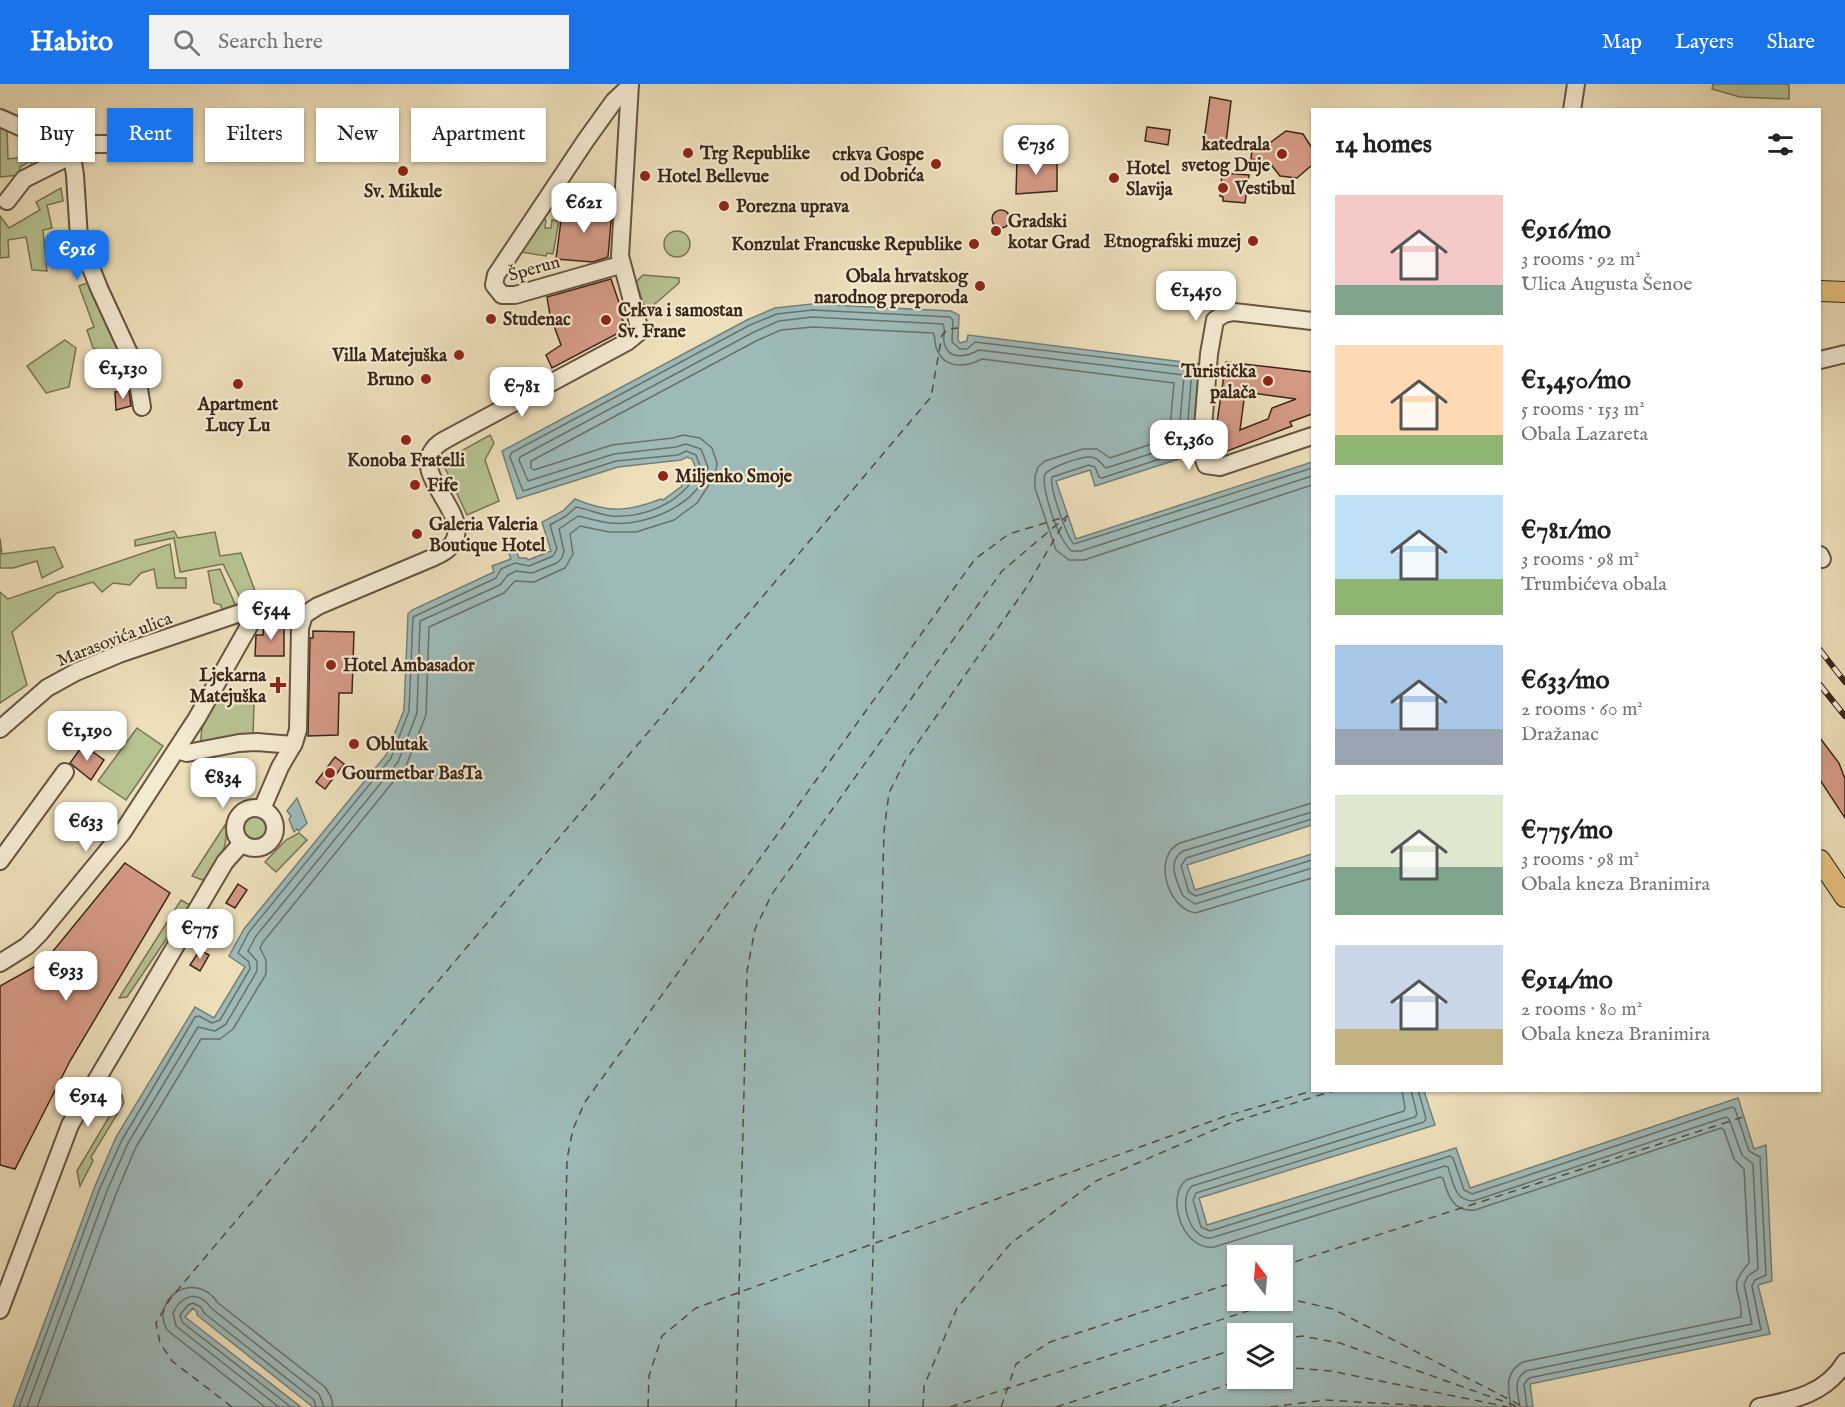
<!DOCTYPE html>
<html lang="en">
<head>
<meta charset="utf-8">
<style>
	body { margin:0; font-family:"IM FELL English",serif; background:#f2f2f2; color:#222; height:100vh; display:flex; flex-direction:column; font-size:22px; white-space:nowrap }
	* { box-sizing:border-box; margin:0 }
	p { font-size:20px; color:#767676 }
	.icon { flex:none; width:33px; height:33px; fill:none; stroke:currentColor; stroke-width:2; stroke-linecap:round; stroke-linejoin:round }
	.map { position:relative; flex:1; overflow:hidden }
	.side { position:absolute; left:1311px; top:24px; width:510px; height:984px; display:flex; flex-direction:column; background:#fff; border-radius:0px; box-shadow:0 2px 4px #0004 }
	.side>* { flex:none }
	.hud { position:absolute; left:18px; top:24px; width:570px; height:54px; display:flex; gap:12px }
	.needle { width:39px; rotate:344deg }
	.buttons { position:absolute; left:1227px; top:1161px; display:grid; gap:12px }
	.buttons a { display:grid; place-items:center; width:66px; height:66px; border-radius:0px; background:#fff; box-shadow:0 2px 4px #0004; font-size:30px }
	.price { position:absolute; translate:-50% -51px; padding:0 14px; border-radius:12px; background:#fff; color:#222; font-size:20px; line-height:39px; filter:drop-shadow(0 2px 3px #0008) }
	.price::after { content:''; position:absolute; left:50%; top:36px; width:18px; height:14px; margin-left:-9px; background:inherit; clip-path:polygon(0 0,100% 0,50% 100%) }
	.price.on { background:#1a73e8; color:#fff }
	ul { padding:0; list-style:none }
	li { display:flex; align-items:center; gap:18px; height:150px; padding:0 24px }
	li span { display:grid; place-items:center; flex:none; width:168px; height:120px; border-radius:0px; color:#555 }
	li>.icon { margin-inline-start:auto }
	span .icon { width:72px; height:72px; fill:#fffc; stroke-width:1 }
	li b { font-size:26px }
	h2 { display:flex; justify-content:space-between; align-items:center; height:72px; padding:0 24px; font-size:26px }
	.chip { padding:0 21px; border-radius:0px; background:#fff; box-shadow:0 2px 4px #0004; font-size:21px; line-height:54px }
	.chip.on { background:#1a73e8; color:#fff }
	header { display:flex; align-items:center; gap:36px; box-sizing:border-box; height:84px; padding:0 30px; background:#1a73e8; color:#fff }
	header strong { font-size:28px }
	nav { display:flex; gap:33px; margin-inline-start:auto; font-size:21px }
	.search { width:420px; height:54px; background:#f2f2f2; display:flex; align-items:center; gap:15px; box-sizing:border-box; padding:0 21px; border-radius:0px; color:#767676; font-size:22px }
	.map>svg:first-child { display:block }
	.green { fill:#b7c291; stroke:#787455; stroke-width:1.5 }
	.water { fill:#9dbab9; stroke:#757f79; stroke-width:1.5; fill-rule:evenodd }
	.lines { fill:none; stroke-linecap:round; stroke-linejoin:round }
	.shore { stroke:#6c7069; stroke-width:1.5 }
	.ferry { stroke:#534b41; stroke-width:1.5; stroke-dasharray:8 6; stroke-linecap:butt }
	.building { fill:#d59a85; stroke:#3a2619; stroke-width:1.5; fill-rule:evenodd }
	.minor-casing { stroke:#675441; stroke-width:20 }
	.major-casing { stroke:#3a2619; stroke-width:22 }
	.minor { stroke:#f3ead2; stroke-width:16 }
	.major { stroke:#e6c07d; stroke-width:20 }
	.rail-casing { stroke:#3a2619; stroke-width:6 }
	.rail { stroke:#f3ead2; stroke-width:4; stroke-dasharray:11; stroke-linecap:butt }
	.poi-dot { fill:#8f2418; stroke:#f3ead2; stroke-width:2 }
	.labels { text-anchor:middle; stroke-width:4.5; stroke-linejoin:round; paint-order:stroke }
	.poi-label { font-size:18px; font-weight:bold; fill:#3a2619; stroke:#f3ead2; text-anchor:start }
	.street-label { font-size:18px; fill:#3a2619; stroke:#f3ead2 }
</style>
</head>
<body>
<header>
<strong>Habito</strong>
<div class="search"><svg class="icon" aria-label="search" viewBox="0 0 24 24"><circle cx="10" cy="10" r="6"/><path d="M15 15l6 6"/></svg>Search here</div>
<nav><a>Map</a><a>Layers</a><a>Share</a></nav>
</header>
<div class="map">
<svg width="1845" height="1323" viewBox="0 0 1845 1323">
	<rect width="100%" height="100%" fill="#eddfba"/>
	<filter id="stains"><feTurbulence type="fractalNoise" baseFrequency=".00333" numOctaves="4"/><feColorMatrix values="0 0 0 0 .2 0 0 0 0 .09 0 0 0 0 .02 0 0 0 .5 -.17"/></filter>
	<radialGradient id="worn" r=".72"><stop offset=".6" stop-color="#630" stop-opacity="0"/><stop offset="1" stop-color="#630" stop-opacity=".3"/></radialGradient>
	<!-- green -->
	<g class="green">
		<polygon points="1713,0 1785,0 1789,1 1789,15 1740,13 1712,5"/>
		<polygon points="0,43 7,47 8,75 24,73 25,64 40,66 40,59 50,62 56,69 45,73 47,81 34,87 30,77 20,83 20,91 0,93"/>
		<polygon points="61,104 63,117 47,121 52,144 43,146 47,187 32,186 26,153 8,156 9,173 0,174 0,132 9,144 40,126 36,118"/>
		<polygon points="540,135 546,136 545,144 551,144 552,136 559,137 553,170 547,169 546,172 521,168"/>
		<circle cx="677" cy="160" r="13"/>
		<polygon points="643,191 679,194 679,199 649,225 645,225 636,198"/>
		<polygon points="90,198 122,274 93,264 87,246 94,243 79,202"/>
		<polygon points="65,256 76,264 69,303 46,309 27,282"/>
		<polygon points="490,351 494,359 485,376 499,417 467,431 444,382 461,367"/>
		<polygon points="174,447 178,454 215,448 220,472 241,469 255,507 241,516 223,480 180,488 174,454 135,462 135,456"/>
		<polygon points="0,454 2,470 54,463 63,483 42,494 37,477 13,484 0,484"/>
		<polygon points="170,460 175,494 186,494 186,504 157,504 154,485 141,489 130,501 113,499 102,508 93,498 57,509 12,548 27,601 0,619 0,508 8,515"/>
		<polygon points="220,485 237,525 223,532 221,521 214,519 208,487"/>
		<path d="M220,610L254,618L253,653L201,662C200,639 206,627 220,610Z"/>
		<polygon points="137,644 163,662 126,716 98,697"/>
		<circle cx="255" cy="744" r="12"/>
		<path d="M225,741C230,763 218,777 206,794L202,796L192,792Z"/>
		<polygon points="299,749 307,756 276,788 265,778 286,756"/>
		<polygon points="181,816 193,823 173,845 127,913 119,914"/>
		<polygon points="122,1011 124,1019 91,1073 93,1077 80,1102 77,1087"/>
	</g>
	<!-- water -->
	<g class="water">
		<path d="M812,220L951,227L959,231L958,256L960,259L967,257L968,251L1199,280L1192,366L1188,372L1095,402L1090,386L1056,397L1076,455L1312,378V741L1187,781L1195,806L1312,770V1006L1424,1007L1435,1041L1199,1114L1207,1141L1456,1064L1470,1104L1738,1014L1754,1065L1766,1061L1772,1197L1758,1201L1770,1250L1530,1300L1533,1323H313L197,1231V1228L193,1224L185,1233L301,1323H13L95,1102L116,1053L195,923L214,934L245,883L229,872L244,845L386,671L404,626L408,530L412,526L494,488L492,482L511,475L507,464L514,461L519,474H526L528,476L551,467L542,438L563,427L575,415C608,429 628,428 661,415L663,416L682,402L681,400L695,382L692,375L687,373L681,376L618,383L517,415L502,367L747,236L775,224ZM1238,1172H1282V1216H1238ZM1238,1250H1282V1294H1238Z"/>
		<polygon points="297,714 307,739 299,747 297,745 294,748 289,735 291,732 287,727"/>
	</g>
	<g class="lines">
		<!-- shore -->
		<g class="shore">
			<path d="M1312,719L1180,759C1152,772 1167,824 1195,829L1312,794"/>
			<path d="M1312,728L1183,767C1166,777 1177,798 1183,812L1195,820L1312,784"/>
			<polyline points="1312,735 1186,774 1181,782 1189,808 1196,812 1312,776"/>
			<path d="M1402,1006L1405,1024L1404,1027L1186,1096C1165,1114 1183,1167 1214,1163L1440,1093L1443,1094C1448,1112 1453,1128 1475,1126L1721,1044L1724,1046L1734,1075L1744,1085L1749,1179C1725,1206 1743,1205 1741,1233L1523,1278C1504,1288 1508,1305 1511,1323"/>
			<path d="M1411,1006L1417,1030L1415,1033L1192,1102C1177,1115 1190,1156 1211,1154L1445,1082L1448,1083C1453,1098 1455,1117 1473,1117L1726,1033L1729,1035L1742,1071L1753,1080L1758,1185L1748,1192L1744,1200L1752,1240L1526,1287C1512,1296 1518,1309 1520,1323"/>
			<polyline points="1418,1006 1426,1034 1424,1038 1196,1109 1193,1116 1201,1143 1210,1147 1450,1072 1453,1074 1464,1106 1472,1110 1732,1023 1735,1025 1749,1067 1760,1073 1766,1191 1755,1196 1752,1202 1761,1246 1529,1294 1524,1300 1527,1323"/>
			<path d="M19,1323L100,1104L122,1056L195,933L199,932L212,939L220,936L250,885L249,878L238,869L249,848L391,674L409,627L413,533L496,494L501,485L515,479L529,482L553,472L557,465L550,441L566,432L576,423C588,425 600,431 612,432C648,434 687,416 700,382L696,371L686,367L678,371L616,377L523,407L510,373L511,369L750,241L777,230L812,226L950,233L953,236L952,258L960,265H967L975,258L1192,284L1186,363L1184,367L1102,394L1099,393L1095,383L1089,381L1052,393C1049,402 1067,454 1074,460L1312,384"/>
			<path d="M27,1323L107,1107L128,1059L198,943L215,947L226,940L257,887V877L248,867L256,852L398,678L417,629L420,537L500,501L508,491L516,487L532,489L557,479L562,474L564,467L559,445L578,432C588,434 599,438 610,439C645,443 699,421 708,383L701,365L686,360L676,363L614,370L528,397L519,376L520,373L754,248L779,237L812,233L943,240C946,246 943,251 944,258C948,278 968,272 979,266L1184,291L1178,361L1106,384C1102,381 1099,374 1091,373C1081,372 1051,383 1045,390C1040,403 1060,461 1072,467H1081L1312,392"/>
			<path d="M37,1323L116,1110L136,1063L201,955H220L233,945L266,890V876L260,864L263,858L406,682L426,631L429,543L504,509L515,497L534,498L565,484L573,470L570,450L580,442L609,448H636L674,436L697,419L715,392L717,379L712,364L700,354L683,351L673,354L612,361L534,386L531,384V377L758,256L781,246L813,243L933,249C936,253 934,257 936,263C943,285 965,284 982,275L1174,299L1169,354L1110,374L1097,365H1083L1045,377L1038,383L1035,392V404L1056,466L1069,476H1084L1312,401"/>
			<path d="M265,1323L167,1246C150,1215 194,1184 218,1219L325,1303L331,1313L333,1323"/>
			<path d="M279,1323L176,1242L173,1229C182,1210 199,1206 211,1224L319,1310L324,1323"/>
			<polyline points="291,1323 182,1238 180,1231 188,1221 193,1219 201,1223 204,1229 314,1316 316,1323"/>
		</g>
		<!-- ferry -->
		<g class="ferry">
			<polyline points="1282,1182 1743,1033"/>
			<polyline points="1282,1255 1302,1252 1340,1259 1519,1323"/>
			<polyline points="1282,1286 1294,1284 1331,1287 1508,1323"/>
			<polyline points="232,1323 172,1277 160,1259 156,1239 170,1215 931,313 942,251 948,245 958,244"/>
			<polyline points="562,1323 567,1075 573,1045 585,1018 975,475 1009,450 1068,432"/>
			<polyline points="648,1323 649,1292 662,1252 696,1224 1223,1033 1315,1006"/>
			<polyline points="736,1323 747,887 755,845 772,810 1002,487 1067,432"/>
			<polyline points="869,1323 884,747 889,709 905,677 1026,504 1066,435"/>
			<polyline points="923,1323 924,1302 957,1224 1011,1159 1096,1097 1230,1039 1336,1006"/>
			<polyline points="950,1323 1254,1225 1298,1217 1333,1225 1524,1323"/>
			<polyline points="1001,1323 1016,1280 1050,1258 1238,1197"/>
			<polyline points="1056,1323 1238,1264"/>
			<polyline points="1159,1323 1248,1294"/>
			<polyline points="1270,1323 1325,1316 1445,1323"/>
		</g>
	</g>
	<!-- building -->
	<g class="building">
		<polygon points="1210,13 1231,17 1226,59 1204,56"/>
		<polygon points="1147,43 1170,46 1168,61 1145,57"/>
		<polygon points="1286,47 1303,50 1312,64 1312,81 1297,94 1280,92 1269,78 1251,75 1253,56 1271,58"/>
		<polygon points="1017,75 1057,76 1057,107 1016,110"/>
		<polygon points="1222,89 1249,91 1245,119 1223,117 1223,113 1220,112"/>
		<polygon points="563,121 612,126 608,173 593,178 556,175"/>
		<circle cx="1001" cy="135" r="9"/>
		<polygon points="611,195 624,233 622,234 626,245 552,284 546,271 561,261 550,231 547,213"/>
		<path d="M1226,278L1312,288V330L1290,338L1292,342L1217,371L1213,365ZM1245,308L1296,315L1272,324L1268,335L1240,346Z"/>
		<polygon points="129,307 131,322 116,326 115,308"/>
		<polygon points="264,540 284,541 284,572 255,572 256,551 263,551"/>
		<polygon points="313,547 354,548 352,609 339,609 338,651 308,652 310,554 313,554"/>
		<polygon points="1820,654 1839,679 1845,695 1845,734 1820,696"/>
		<polygon points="83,661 104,676 91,696 70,679"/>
		<polygon points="335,673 344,680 325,705 316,698"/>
		<polygon points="125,779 170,809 70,977 15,1085 0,1081 0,902 45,877"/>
		<polygon points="238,800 247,806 235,824 226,819"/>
		<polygon points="200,866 209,871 200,887 190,881"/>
	</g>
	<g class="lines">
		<!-- minor casing -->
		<g class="minor-casing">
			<g id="minor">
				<polyline points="1572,26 1576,0"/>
				<polyline points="0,34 45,54 70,60 151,60"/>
				<polyline points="70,60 75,91 79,154 99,204 135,282 142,323"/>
				<polyline points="7,117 24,95 72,71"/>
				<polyline points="620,181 515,211 502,211 494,201 496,191 586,56 614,17 629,3"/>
				<polyline points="1312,237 1234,228 1224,230 1215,236 1209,270 1201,368 1206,381 1220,383 1312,352"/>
				<polyline points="1820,276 1845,270"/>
				<polyline points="1820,471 1822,475"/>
				<polyline points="0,645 47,604 76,588 119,570 246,527 255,527 253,535 197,634 122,749 40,849 27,862 0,879"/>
				<polyline points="177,666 187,669 239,659 257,658 293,661"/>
				<circle cx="255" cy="744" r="20"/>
				<path d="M262,725L280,683L294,659L298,646L300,544L304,531L318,522L432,474C440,470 450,466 454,457C469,429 413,392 433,366C437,359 445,356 452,352L627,258L638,249V239L620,172L630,0"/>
				<polyline points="0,777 65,688"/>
				<polyline points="0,1226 70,1041 225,778 241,760"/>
				<path d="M1759,1323C1793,1316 1826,1310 1845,1278"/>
			</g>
		</g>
		<!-- major casing -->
		<g class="major-casing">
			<g id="major">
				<polyline points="1820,207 1845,208"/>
				<polyline points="1820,776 1845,813"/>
			</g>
		</g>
		<!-- minor -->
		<use href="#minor" class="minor"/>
		<!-- major -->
		<use href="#major" class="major"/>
		<!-- rail casing -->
		<g class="rail-casing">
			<g id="rail">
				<polyline points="1820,566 1845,598"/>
				<polyline points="1820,601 1845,632"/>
			</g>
		</g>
		<!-- rail -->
		<use href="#rail" class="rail"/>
	</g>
	<!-- markers -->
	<g class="poi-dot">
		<circle cx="688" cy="69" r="6"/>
		<circle cx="1282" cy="70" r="6"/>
		<circle cx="936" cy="80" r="6"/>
		<circle cx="403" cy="87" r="6"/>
		<circle cx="645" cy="92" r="6"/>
		<circle cx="1114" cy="94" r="6"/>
		<circle cx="1223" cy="104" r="6"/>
		<circle cx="724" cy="122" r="6"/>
		<circle cx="996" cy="147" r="6"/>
		<circle cx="1253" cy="157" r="6"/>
		<circle cx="974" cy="160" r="6"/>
		<circle cx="980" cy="202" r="6"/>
		<circle cx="491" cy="235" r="6"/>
		<circle cx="606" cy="236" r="6"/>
		<circle cx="459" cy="271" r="6"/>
		<circle cx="426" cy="295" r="6"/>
		<circle cx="1268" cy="297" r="6"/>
		<circle cx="238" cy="300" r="6"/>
		<circle cx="406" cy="356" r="6"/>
		<circle cx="663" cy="392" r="6"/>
		<circle cx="415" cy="401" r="6"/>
		<circle cx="417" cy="450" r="6"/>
		<circle cx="331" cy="581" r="6"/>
		<path d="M275 592h6v6h6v6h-6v6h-6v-6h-6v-6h6z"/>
		<circle cx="354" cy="660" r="6"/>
		<circle cx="330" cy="689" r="6"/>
	</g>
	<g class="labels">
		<!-- poi labels -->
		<g class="poi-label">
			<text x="1270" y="66" text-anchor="end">katedrala<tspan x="1270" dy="21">svetog Duje</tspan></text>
			<text x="700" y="75">Trg Republike</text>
			<text x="924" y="76" text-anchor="end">crkva Gospe<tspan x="924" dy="21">od Dobrića</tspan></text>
			<text x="1126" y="90">Hotel<tspan x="1126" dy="21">Slavija</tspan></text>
			<text x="657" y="98">Hotel Bellevue</text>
			<text x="1235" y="110">Vestibul</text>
			<text x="403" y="113" text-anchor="middle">Sv. Mikule</text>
			<text x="736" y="128">Porezna uprava</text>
			<text x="1008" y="143">Gradski<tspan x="1008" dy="21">kotar Grad</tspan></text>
			<text x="1241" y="163" text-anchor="end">Etnografski muzej</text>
			<text x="962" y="166" text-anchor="end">Konzulat Francuske Republike</text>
			<text x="968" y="198" text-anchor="end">Obala hrvatskog<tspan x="968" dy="21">narodnog preporoda</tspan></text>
			<text x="618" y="232">Crkva i samostan<tspan x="618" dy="21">Sv. Frane</tspan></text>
			<text x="503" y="241">Studenac</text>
			<text x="447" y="277" text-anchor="end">Villa Matejuška</text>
			<text x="1256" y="293" text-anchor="end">Turistička<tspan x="1256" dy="21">palača</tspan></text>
			<text x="414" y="301" text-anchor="end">Bruno</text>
			<text x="238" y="326" text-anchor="middle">Apartment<tspan x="238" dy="21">Lucy Lu</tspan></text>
			<text x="406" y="382" text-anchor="middle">Konoba Fratelli</text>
			<text x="675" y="398">Miljenko Smoje</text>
			<text x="427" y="407">Fife</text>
			<text x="429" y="446">Galeria Valeria<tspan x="429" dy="21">Boutique Hotel</tspan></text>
			<text x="343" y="587">Hotel Ambasador</text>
			<text x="266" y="597" text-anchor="end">Ljekarna<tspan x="266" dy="21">Matejuška</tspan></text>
			<text x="366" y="666">Oblutak</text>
			<text x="342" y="695">Gourmetbar BasTa</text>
		</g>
		<!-- street labels -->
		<g class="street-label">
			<text transform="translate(534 184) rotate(-16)" y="6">Šperun</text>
			<text transform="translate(114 555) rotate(-21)" y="6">Marasovića ulica</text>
		</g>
	</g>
	<rect width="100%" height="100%" filter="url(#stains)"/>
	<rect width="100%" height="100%" fill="url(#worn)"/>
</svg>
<div class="buttons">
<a><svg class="needle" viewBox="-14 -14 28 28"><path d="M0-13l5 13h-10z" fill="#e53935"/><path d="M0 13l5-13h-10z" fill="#767676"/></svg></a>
<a><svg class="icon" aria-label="layers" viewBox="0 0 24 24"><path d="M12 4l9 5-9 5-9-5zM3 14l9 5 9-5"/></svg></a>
</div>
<b class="price" style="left:1036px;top:92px">€736</b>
<b class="price" style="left:584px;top:150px">€621</b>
<b class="price on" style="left:77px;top:197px">€916</b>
<b class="price" style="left:1196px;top:238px">€1,450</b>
<b class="price" style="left:123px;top:316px">€1,130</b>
<b class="price" style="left:522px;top:334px">€781</b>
<b class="price" style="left:1189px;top:387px">€1,360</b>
<b class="price" style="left:271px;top:557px">€544</b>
<b class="price" style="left:87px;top:678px">€1,190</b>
<b class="price" style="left:223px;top:725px">€834</b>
<b class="price" style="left:86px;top:769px">€633</b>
<b class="price" style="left:200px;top:876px">€775</b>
<b class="price" style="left:66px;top:918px">€933</b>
<b class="price" style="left:88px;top:1044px">€914</b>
<div class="hud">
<a class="chip">Buy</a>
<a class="chip on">Rent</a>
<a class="chip">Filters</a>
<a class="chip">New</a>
<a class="chip">Apartment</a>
</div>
<section class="side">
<h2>14 homes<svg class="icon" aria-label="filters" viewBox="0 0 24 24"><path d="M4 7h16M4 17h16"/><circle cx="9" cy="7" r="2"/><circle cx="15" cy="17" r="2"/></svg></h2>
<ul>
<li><span style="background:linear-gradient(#f6c9c9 75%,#7fa58c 0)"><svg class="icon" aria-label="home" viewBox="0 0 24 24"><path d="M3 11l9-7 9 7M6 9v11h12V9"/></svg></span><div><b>€916/mo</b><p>3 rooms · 92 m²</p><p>Ulica Augusta Šenoe</p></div></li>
<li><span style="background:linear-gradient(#ffd9b3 75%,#8fb573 0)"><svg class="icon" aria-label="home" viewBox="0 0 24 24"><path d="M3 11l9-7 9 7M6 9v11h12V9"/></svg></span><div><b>€1,450/mo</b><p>5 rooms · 153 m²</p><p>Obala Lazareta</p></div></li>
<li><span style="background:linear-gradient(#bfe0f5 70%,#8fb573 0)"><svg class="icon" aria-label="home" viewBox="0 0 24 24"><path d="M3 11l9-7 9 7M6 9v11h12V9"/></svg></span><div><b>€781/mo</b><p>3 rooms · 98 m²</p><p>Trumbićeva obala</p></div></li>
<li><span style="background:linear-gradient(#a9c7e8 70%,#9aa5b1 0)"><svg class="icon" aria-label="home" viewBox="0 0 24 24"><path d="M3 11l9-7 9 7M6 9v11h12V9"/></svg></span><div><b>€633/mo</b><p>2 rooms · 60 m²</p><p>Dražanac</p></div></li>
<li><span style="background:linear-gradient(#dfe7d0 60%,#7fa58c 0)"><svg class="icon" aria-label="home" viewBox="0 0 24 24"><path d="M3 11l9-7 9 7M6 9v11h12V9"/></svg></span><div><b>€775/mo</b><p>3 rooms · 98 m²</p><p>Obala kneza Branimira</p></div></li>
<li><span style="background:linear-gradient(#c9d6e8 70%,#c2b280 0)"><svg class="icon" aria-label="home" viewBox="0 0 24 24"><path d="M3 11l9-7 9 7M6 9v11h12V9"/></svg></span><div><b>€914/mo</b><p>2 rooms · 80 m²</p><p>Obala kneza Branimira</p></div></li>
</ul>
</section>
</div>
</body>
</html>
